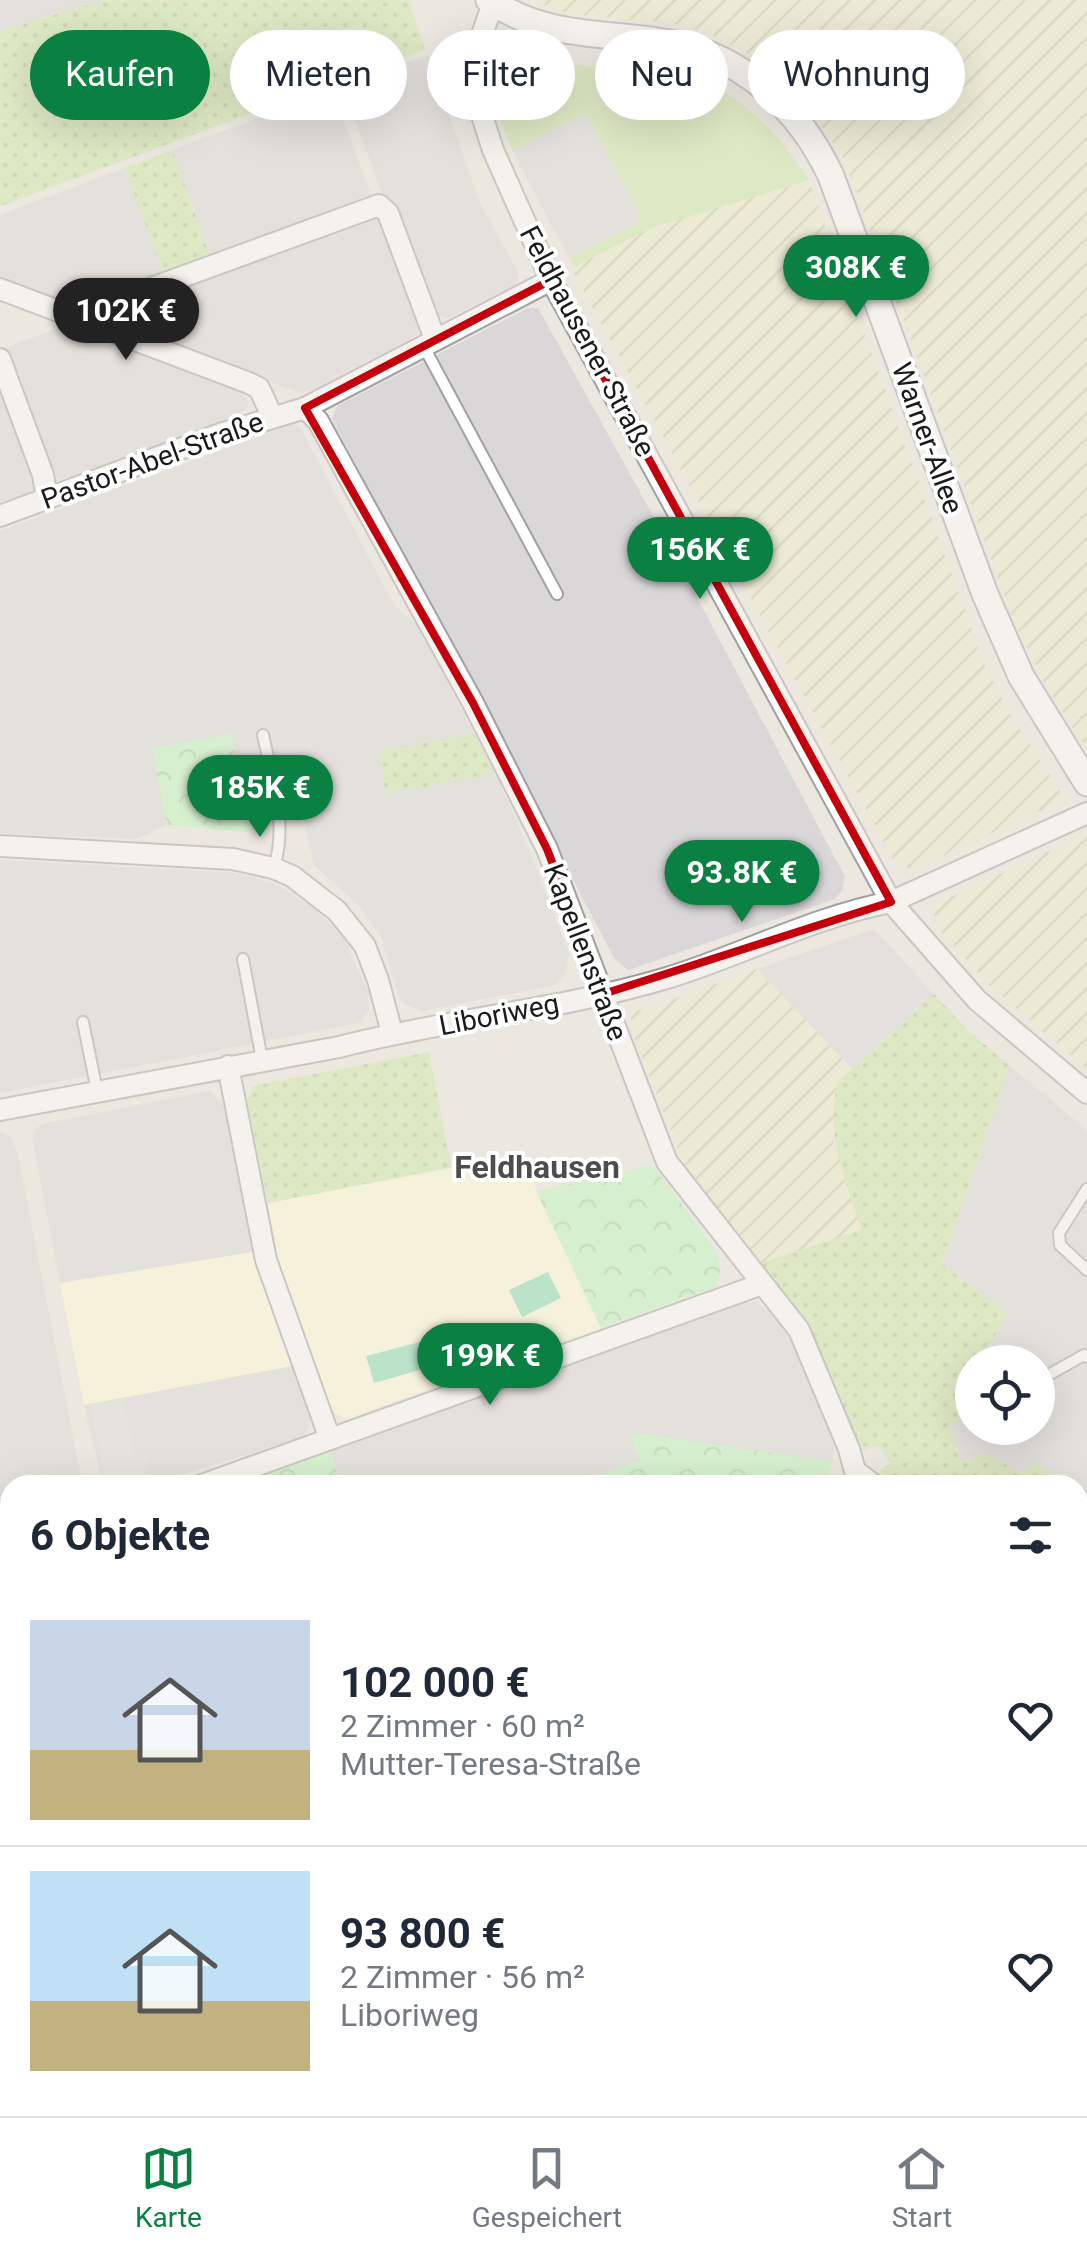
<!DOCTYPE html>
<html lang="de">
<head>
<meta charset="utf-8">
<style>
	body { margin:0; font-family:Roboto,sans-serif; background:#f2f2f3; color:#1f2937; height:100vh; display:flex; flex-direction:column; font-size:38px; white-space:nowrap }
	* { box-sizing:border-box; margin:0 }
	p { font-size:32px; color:#747a83 }
	.icon { flex:none; width:55px; height:55px; fill:none; stroke:currentColor; stroke-width:2; stroke-linecap:round; stroke-linejoin:round }
	.map { position:relative; flex:1; overflow:hidden }
	.panel { position:absolute; left:0px; top:1475px; width:1088px; height:642px; display:flex; flex-direction:column; background:#fff; border-radius:30px 30px 0 0; box-shadow:0 10px 40px #0002 }
	.panel>* { flex:none }
	.hud { position:absolute; left:30px; top:30px; width:1028px; height:90px; display:flex; gap:20px }
	.tools { position:absolute; left:955px; top:1345px; display:grid; gap:20px }
	.tools a { display:grid; place-items:center; width:100px; height:100px; border-radius:50%; background:#fff; box-shadow:0 10px 40px #0002; font-size:50px }
	.price { position:absolute; translate:-50% -85px; padding:0 22px; border-radius:35px; background:#0b8043; color:#fff; font-size:32px; line-height:65px; filter:drop-shadow(0 2px 5px #0008) }
	.price::after { content:''; position:absolute; left:50%; top:60px; width:30px; height:22px; margin-left:-15px; background:inherit; clip-path:polygon(0 0,100% 0,50% 100%) }
	.price.selected { background:#222; color:#fff }
	ul { padding:0; list-style:none }
	li { display:flex; align-items:center; gap:30px; height:250px; padding:0 30px }
	li+li { border-top:2px solid #e0e1e3 }
	li span { display:grid; place-items:center; flex:none; width:280px; height:200px; border-radius:0px; color:#555 }
	li>.icon { margin-inline-start:auto }
	span .icon { width:120px; height:120px; fill:#fffc; stroke-width:1 }
	li b { font-size:42px }
	h2 { display:flex; justify-content:space-between; align-items:center; height:120px; padding:0 30px; font-size:42px }
	.pill { padding:0 35px; border-radius:45px; background:#fff; box-shadow:0 10px 40px #0002; font-size:35px; line-height:90px }
	.pill.selected { background:#0b8043; color:#fff }
	.menu { display:flex; justify-content:space-around; align-items:center; height:140px; border-top:2px solid #e0e1e3; background:#fff; font-size:28px; color:#747a83 }
	.menu a { display:grid; justify-items:center; gap:5px }
	.menu .selected { color:#0b8043 }
	.map>svg:first-child { display:block }
	.residential { fill:#d9d7d7 }
	.education { fill:#fffcd6 }
	.religious { fill:#c8c8c8 }
	.railway { fill:#e6d1e3 }
	.farmland { fill:url(#farmland-furrows) }
	.grass { fill:url(#grass-dots) }
	.forest { fill:url(#forest-firs) }
	.park { fill:url(#park-crowns) }
	.garden { fill:#cae8a4 }
	.pitch { fill:#7cddb1 }
	.parking { fill:#dedede }
	.lines { fill:none; stroke-linecap:round; stroke-linejoin:round }
	.service-casing { stroke:#a1a1a1; stroke-width:14 }
	.minor-casing { stroke:#a1a1a1; stroke-width:24 }
	.tertiary-casing { stroke:#a1a1a1; stroke-width:29 }
	.service { stroke:#fff; stroke-width:10 }
	.minor { stroke:#fff; stroke-width:20 }
	.tertiary { stroke:#fff; stroke-width:25 }
	.rail-casing { stroke:#686868; stroke-width:9 }
	.rail { stroke:#fff; stroke-width:5; stroke-dasharray:15; stroke-linecap:butt }
	.marked { fill:none; stroke:#c5000d; stroke-width:8; stroke-linejoin:round }
	.labels { text-anchor:middle; stroke-width:8; stroke-linejoin:round; paint-order:stroke }
	.street-label { font-size:28px; fill:#1a1a1a; stroke:#fff }
	.quarter-label { font-size:32px; font-weight:bold; fill:#4d4d4d; stroke:#fff }
</style>
</head>
<body>
<div class="map">
<svg width="1087" height="2116" viewBox="0 0 1087 2116">
	<defs>
		<pattern id="farmland-furrows" width="10" height="10" patternUnits="userSpaceOnUse" patternTransform="scale(2.5)"><rect width="10" height="10" fill="#ececca"/><path d="M-1 1l2-2M0 10L10 0M9 11l2-2" fill="none" stroke="#cacaad"/></pattern>
		<pattern id="grass-dots" width="8" height="8" patternUnits="userSpaceOnUse" patternTransform="scale(2.5)"><rect width="8" height="8" fill="#cae8a4"/><path d="M2 2h.1M6 6h.1" fill="none" stroke="#adc68d" stroke-width="1.8" stroke-linecap="round"/></pattern>
		<pattern id="forest-firs" width="22" height="20" patternUnits="userSpaceOnUse" patternTransform="scale(2.5)"><rect width="22" height="20" fill="#a8cc94"/><path d="M5 1l3.5 6h-7zM16 11l3.5 6h-7z" fill="#90af7f"/></pattern>
		<pattern id="park-crowns" width="20" height="18" patternUnits="userSpaceOnUse" patternTransform="scale(2.5)"><rect width="20" height="18" fill="#baf9bb"/><path d="M2 6a3 3 0 1 1 6 0M12 15a3 3 0 1 1 6 0" fill="none" stroke="#9fd5a0"/></pattern>
	</defs>
	<rect width="100%" height="100%" fill="#ece7df"/>
	<!-- residential -->
	<g class="residential">
		<polygon points="0,0 105,0 0,31"/>
		<polygon points="428,55 480,203 518,272 519,279 517,284 446,319 433,313 391,201 382,194 343,87"/>
		<polygon points="333,90 371,195 210,255 172,150"/>
		<polygon points="586,112 643,221 569,258 512,150"/>
		<polygon points="125,168 163,273 74,306 0,280 0,215"/>
		<polygon points="376,216 382,221 419,329 415,336 310,391 297,392 130,329 121,320 124,306"/>
		<polygon points="528,308 538,308 666,539 845,877 842,890 835,899 628,970 614,958 332,419 337,406"/>
		<polygon points="69,324 243,390 249,405 239,416 70,478 58,479 51,474 5,348"/>
		<polygon points="0,382 36,480 33,489 28,494 0,504"/>
		<polygon points="294,424 301,429 394,605 417,625 496,775 532,857 569,954 566,973 555,985 422,1011 406,1005 398,995 381,937 358,905 314,865 301,806 246,815 231,735 153,748 167,825 136,839 0,833 0,531"/>
		<polygon points="0,860 238,873 275,884 313,907 344,939 368,992 369,1010 359,1023 0,1093"/>
		<polygon points="874,929 934,994 852,1069 757,969"/>
		<polygon points="1010,1066 1087,1130 1087,1497 1078,1491 1078,1485 1069,1485 1034,1462 1023,1474 988,1454 962,1462 950,1424 972,1418 972,1428 1038,1428 1038,1362 988,1362 991,1342 942,1265"/>
		<polygon points="209,1091 224,1103 253,1252 60,1283 33,1142 34,1131 42,1124"/>
		<polygon points="0,1132 11,1138 18,1155 82,1483 10,1485 10,1512 0,1514"/>
		<polygon points="756,1302 781,1319 789,1333 834,1446 833,1462 630,1433 641,1460 570,1485 342,1485 329,1449 741,1303"/>
		<polygon points="292,1366 311,1421 305,1436 156,1483 103,1485 84,1405"/>
		<polygon points="10,1545 10,1877 0,1879 0,1547"/>
	</g>
	<!-- education -->
	<g class="education">
		<polygon points="521,1155 601,1328 347,1419 332,1412 280,1266 268,1203"/>
		<polygon points="253,1252 292,1366 84,1405 60,1283"/>
	</g>
	<!-- religious -->
	<polygon class="religious" points="1078,1631 1087,1637 1087,1774 1078,1779"/>
	<!-- railway -->
	<g class="railway">
		<polygon points="1087,1969 1087,2037 1078,2039 1078,1971"/>
		<polygon points="568,2108 729,2108 691,2116 533,2116"/>
	</g>
	<!-- farmland -->
	<g class="farmland">
		<polygon points="531,0 1087,0 1087,750 1044,683 1015,623 844,159 810,109 765,65 745,51 700,30 671,23 570,14"/>
		<polygon points="809,180 984,663 1007,709 1065,799 912,870 894,861 571,268 651,228"/>
		<polygon points="1081,836 1087,836 1087,1069 989,985 938,928 933,910 936,904"/>
		<polygon points="757,969 852,1069 838,1082 832,1136 862,1230 761,1263 686,1170 631,1028 631,1011 646,1009"/>
	</g>
	<!-- grass -->
	<g class="grass">
		<polygon points="105,0 408,0 425,49 0,206 0,31"/>
		<polygon points="172,150 210,255 163,273 125,168"/>
		<polygon points="474,734 494,773 386,794 379,751"/>
		<path d="M934,994L970,1032L1010,1066L942,1264L1008,1313L991,1342L988,1362H972V1418L950,1425L962,1462L988,1454L1023,1474L1034,1461L1069,1485H898L879,1471L890,1463L878,1446L861,1451L813,1335L799,1311L761,1263L862,1230C846,1181 824,1133 838,1082Z"/>
		<polygon points="429,1052 451,1167 268,1203 247,1100 253,1086"/>
		<polygon points="1087,1519 1087,1618 1078,1612 1078,1531"/>
		<polygon points="1087,1788 1087,1949 1078,1952 1078,1793"/>
	</g>
	<!-- forest -->
	<g class="forest">
		<polygon points="1087,2037 1087,2116 1019,2116 1017,2108 1078,2108 1078,2039"/>
		<polygon points="263,2108 431,2108 441,2109 443,2116 264,2116"/>
	</g>
	<!-- park -->
	<g class="park">
		<polygon points="231,734 250,832 167,825 152,748"/>
		<path d="M653,1165L716,1251C722,1264 721,1274 715,1287L601,1328L536,1191Z"/>
		<polygon points="507,1329 517,1338 513,1348 462,1366 454,1357 453,1346"/>
		<polygon points="629,1432 833,1462 824,1485 570,1485 640,1460"/>
		<polygon points="329,1449 342,1485 267,1485 263,1472"/>
		<polygon points="767,2108 1017,2108 1019,2116 768,2116"/>
	</g>
	<!-- garden -->
	<path class="garden" d="M502,46C525,49 547,61 570,64C595,69 622,66 648,69C726,77 767,118 809,180L651,228L574,267L569,258L642,220L586,113L512,150C498,120 483,77 502,46Z"/>
	<!-- pitch -->
	<g class="pitch">
		<polygon points="548,1272 561,1298 522,1317 509,1290"/>
		<polygon points="420,1342 427,1368 374,1383 366,1356"/>
		<polygon points="10,1917 10,2108 263,2108 264,2116 0,2116 0,1919"/>
	</g>
	<!-- parking -->
	<polygon class="parking" points="123,1399 134,1455 148,1453 152,1479 125,1485 121,1485 119,1478 105,1480 91,1405"/>
	<g class="lines">
		<!-- service casing -->
		<g class="service-casing">
			<g id="service">
				<polyline points="424,347 557,594"/>
				<path d="M263,735C272,778 288,824 274,867"/>
				<polyline points="243,959 262,1060"/>
				<polyline points="83,1022 97,1091"/>
				<polyline points="1087,1189 1059,1233 1060,1245 1087,1270"/>
				<polyline points="1052,1373 1084,1355 1087,1357"/>
				<polyline points="995,2116 1021,2111 1033,2116"/>
			</g>
		</g>
		<!-- minor casing -->
		<g class="minor-casing">
			<g id="minor">
				<polyline points="493,3 474,58 478,103 493,150 551,280 891,902 977,1000 1087,1093"/>
				<polyline points="0,289 249,383 259,388 272,416"/>
				<polyline points="75,316 379,205 388,213 435,339"/>
				<polyline points="0,359 43,475 47,499"/>
				<polyline points="305,408 318,421 473,703 547,849 667,1162 799,1330 849,1449 855,1471 874,1485"/>
				<polyline points="0,516 220,434 305,408 551,280"/>
				<polyline points="0,846 233,859 273,868 292,876 337,911 365,946 378,980 392,1033"/>
				<polyline points="228,1066 266,1260 330,1439"/>
				<path d="M0,1110L339,1047C447,1019 560,1010 667,978C742,955 813,917 891,902L1087,813"/>
				<polyline points="202,1485 762,1284"/>
				<polyline points="1078,1523 1087,1511"/>
				<polyline points="0,1529 10,1527"/>
				<polyline points="1078,1623 1087,1629"/>
				<polyline points="1078,1785 1087,1780"/>
				<polyline points="0,1898 10,1896"/>
				<polyline points="1078,2093 1087,2089"/>
				<polyline points="1036,2116 1048,2108"/>
			</g>
		</g>
		<!-- tertiary casing -->
		<g class="tertiary-casing">
			<path id="tertiary" d="M489,0C544,37 596,32 658,41C737,51 798,105 831,176L985,594L1021,676L1087,783"/>
		</g>
		<!-- service -->
		<use href="#service" class="service"/>
		<!-- minor -->
		<use href="#minor" class="minor"/>
		<!-- tertiary -->
		<use href="#tertiary" class="tertiary"/>
		<!-- rail casing -->
		<g class="rail-casing">
			<g id="rail">
				<polyline points="1078,1993 1087,1991"/>
				<polyline points="1078,2010 1087,2008"/>
				<polyline points="575,2116 609,2108"/>
				<polyline points="631,2116 667,2108"/>
			</g>
		</g>
		<!-- rail -->
		<use href="#rail" class="rail"/>
	</g>
	<!-- marked area -->
	<path d="M0 0H1087V2116H0ZM551,280L891,902L603,994L547,849L473,703L305,408Z" fill="#ece7df" fill-opacity=".55" fill-rule="evenodd"/>
	<path class="marked" d="M551,280L891,902L603,994L547,849L473,703L305,408Z"/>
	<g class="labels">
		<!-- street labels -->
		<g class="street-label">
			<text transform="translate(588 341) rotate(62)" y="10">Feldhausener Straße</text>
			<text transform="translate(928 438) rotate(70)" y="10">Warner-Allee</text>
			<text transform="translate(152 460) rotate(-20)" y="10">Pastor-Abel-Straße</text>
			<text transform="translate(586 952) rotate(69)" y="10">Kapellenstraße</text>
			<text transform="translate(499 1014) rotate(-11)" y="10">Liboriweg</text>
		</g>
		<!-- quarter labels -->
		<g class="quarter-label">
			<text x="537" y="1178">Feldhausen</text>
		</g>
	</g>
</svg>
<div class="tools">
<a><svg class="icon" aria-label="locate" viewBox="0 0 24 24"><circle cx="12" cy="12" r="6"/><path d="M12 2v4M12 18v4M2 12h4M18 12h4"/></svg></a>
</div>
<b class="price" style="left:856px;top:320px">308K €</b>
<b class="price selected" style="left:126px;top:363px">102K €</b>
<b class="price" style="left:700px;top:602px">156K €</b>
<b class="price" style="left:260px;top:840px">185K €</b>
<b class="price" style="left:742px;top:925px">93.8K €</b>
<b class="price" style="left:490px;top:1408px">199K €</b>
<div class="hud">
<a class="pill selected">Kaufen</a>
<a class="pill">Mieten</a>
<a class="pill">Filter</a>
<a class="pill">Neu</a>
<a class="pill">Wohnung</a>
</div>
<section class="panel">
<h2>6 Objekte<svg class="icon" aria-label="filters" viewBox="0 0 24 24"><path d="M4 7h16M4 17h16"/><circle cx="9" cy="7" r="2"/><circle cx="15" cy="17" r="2"/></svg></h2>
<ul>
<li><span style="background:linear-gradient(#c9d6e8 65%,#c2b280 0)"><svg class="icon" aria-label="home" viewBox="0 0 24 24"><path d="M3 11l9-7 9 7M6 9v11h12V9"/></svg></span><div><b>102 000 €</b><p>2 Zimmer · 60 m²</p><p>Mutter-Teresa-Straße</p></div><svg class="icon" aria-label="heart" viewBox="0 0 24 24"><path d="M12 20l-8-8c-3-5 5-10 8-4 3-6 11-1 8 4z"/></svg></li>
<li><span style="background:linear-gradient(#bfe0f5 65%,#c2b280 0)"><svg class="icon" aria-label="home" viewBox="0 0 24 24"><path d="M3 11l9-7 9 7M6 9v11h12V9"/></svg></span><div><b>93 800 €</b><p>2 Zimmer · 56 m²</p><p>Liboriweg</p></div><svg class="icon" aria-label="heart" viewBox="0 0 24 24"><path d="M12 20l-8-8c-3-5 5-10 8-4 3-6 11-1 8 4z"/></svg></li>
</ul>
</section>
</div>
<nav class="menu">
<a class="selected"><svg class="icon" aria-label="map" viewBox="0 0 24 24"><path d="M3 6l6-2 6 2 6-2v14l-6 2-6-2-6 2zM9 4v14M15 6v14"/></svg>Karte</a>
<a><svg class="icon" aria-label="saved" viewBox="0 0 24 24"><path d="M7 4h10v16l-5-4-5 4z"/></svg>Gespeichert</a>
<a><svg class="icon" aria-label="home" viewBox="0 0 24 24"><path d="M3 11l9-7 9 7M6 9v11h12V9"/></svg>Start</a>
</nav>
</body>
</html>
